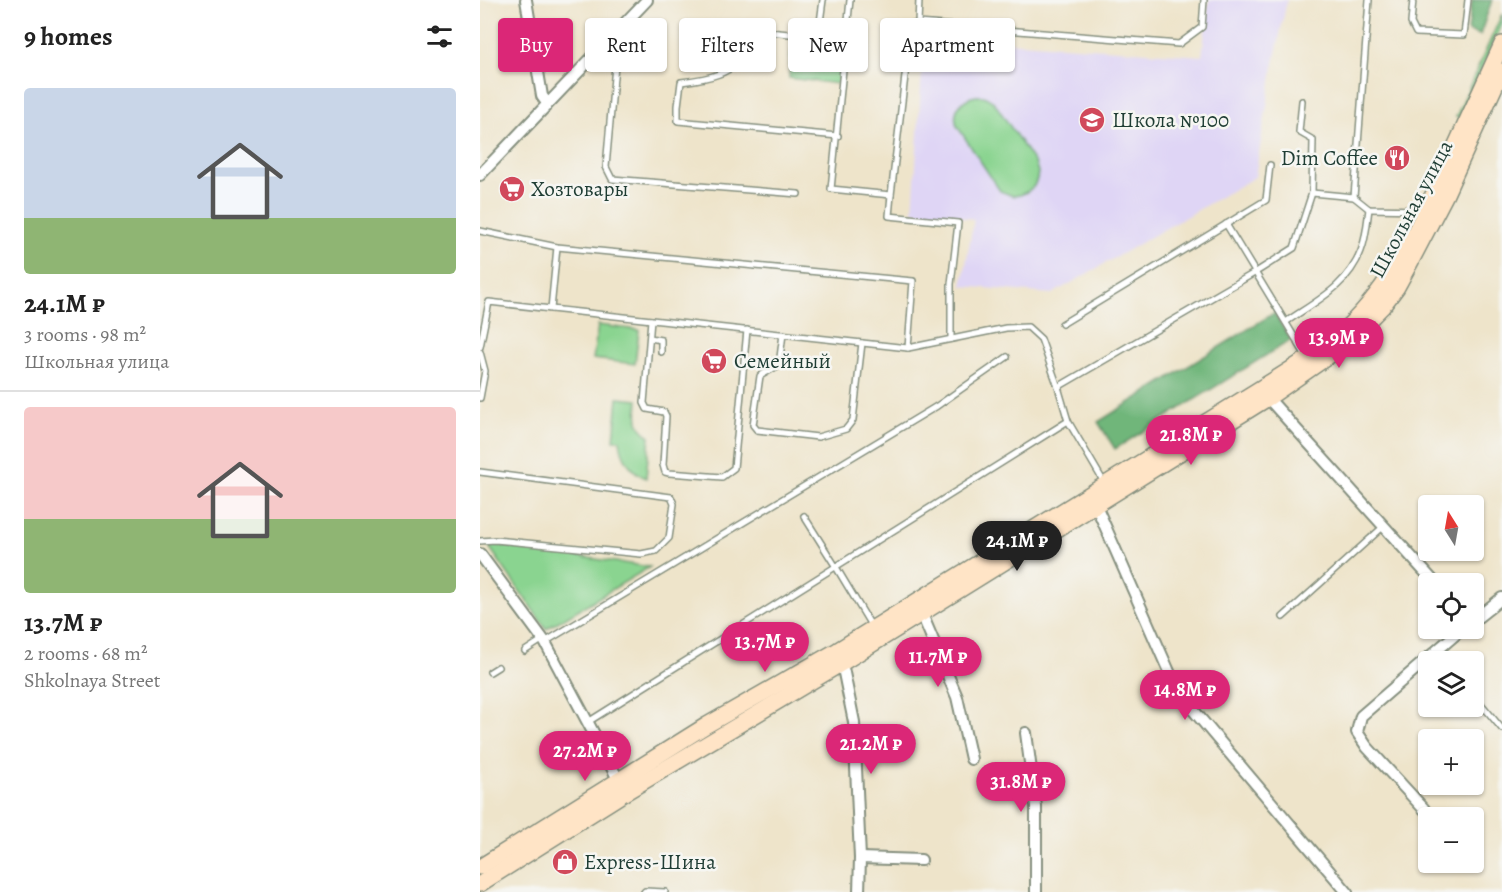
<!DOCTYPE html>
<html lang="en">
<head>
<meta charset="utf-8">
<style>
	body { margin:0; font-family:Alegreya,serif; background:#f2f2f2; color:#222; height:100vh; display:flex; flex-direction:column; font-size:22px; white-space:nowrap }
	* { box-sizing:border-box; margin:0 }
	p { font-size:20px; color:#767676 }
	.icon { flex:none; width:33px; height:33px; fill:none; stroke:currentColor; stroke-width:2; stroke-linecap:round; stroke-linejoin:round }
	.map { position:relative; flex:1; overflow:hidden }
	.drawer { display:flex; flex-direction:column; background:#fff; width:480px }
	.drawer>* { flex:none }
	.hud { position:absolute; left:18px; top:18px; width:570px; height:54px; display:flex; gap:12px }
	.needle { width:39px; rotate:349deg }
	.fabs { position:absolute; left:938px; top:495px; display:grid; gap:12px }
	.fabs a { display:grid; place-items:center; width:66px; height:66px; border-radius:6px; background:#fff; box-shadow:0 2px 4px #0004; font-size:30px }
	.price { position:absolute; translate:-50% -51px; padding:0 14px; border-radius:21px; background:#db2777; color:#fff; font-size:20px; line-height:39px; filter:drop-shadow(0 2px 3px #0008) }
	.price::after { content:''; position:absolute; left:50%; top:36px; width:18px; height:14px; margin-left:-9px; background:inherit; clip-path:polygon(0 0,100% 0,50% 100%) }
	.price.current { background:#222; color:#fff }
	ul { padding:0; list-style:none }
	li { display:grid; align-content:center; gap:12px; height:318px; padding:0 24px }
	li+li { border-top:2px solid #e0e0e0 }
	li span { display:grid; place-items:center; height:186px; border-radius:6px; color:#555 }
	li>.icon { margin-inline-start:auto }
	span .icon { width:108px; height:108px; fill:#fffc; stroke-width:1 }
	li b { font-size:26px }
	h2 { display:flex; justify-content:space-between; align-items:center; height:72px; padding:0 24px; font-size:26px }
	.pill { padding:0 21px; border-radius:6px; background:#fff; box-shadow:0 2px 4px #0004; font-size:21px; line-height:54px }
	.pill.current { background:#db2777; color:#fff }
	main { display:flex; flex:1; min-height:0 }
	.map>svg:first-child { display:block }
	.built { fill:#dfd5f5 }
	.green { fill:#8ad490; stroke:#548862; stroke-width:1.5 }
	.forest { fill:#6fb67a; stroke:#477a57; stroke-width:1.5 }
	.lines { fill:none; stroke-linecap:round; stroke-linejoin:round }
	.lane-casing { stroke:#86907f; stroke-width:8 }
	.street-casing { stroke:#86907f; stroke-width:14 }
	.secondary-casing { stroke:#86907f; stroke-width:18 }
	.lane { stroke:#fff; stroke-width:5 }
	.street { stroke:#fff; stroke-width:10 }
	.secondary { stroke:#ffe4c6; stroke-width:15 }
	.labels { text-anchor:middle; stroke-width:5; stroke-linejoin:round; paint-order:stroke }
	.poi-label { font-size:21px; fill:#1f3d34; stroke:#f6f6f2; text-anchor:start }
	.street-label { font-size:21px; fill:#1f3d34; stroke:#f6f6f2 }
</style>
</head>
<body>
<main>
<section class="drawer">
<h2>9 homes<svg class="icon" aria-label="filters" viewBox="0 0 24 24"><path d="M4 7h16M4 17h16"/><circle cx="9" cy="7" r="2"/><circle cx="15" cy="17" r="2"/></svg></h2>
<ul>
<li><span style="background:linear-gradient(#c9d6e8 70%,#8fb573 0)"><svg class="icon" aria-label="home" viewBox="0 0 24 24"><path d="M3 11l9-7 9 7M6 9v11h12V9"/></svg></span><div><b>24.1M ₽</b><p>3 rooms · 98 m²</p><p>Школьная улица</p></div></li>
<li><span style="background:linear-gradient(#f6c9c9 60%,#8fb573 0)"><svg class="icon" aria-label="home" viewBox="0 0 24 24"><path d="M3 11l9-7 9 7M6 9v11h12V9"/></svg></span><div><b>13.7M ₽</b><p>2 rooms · 68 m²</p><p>Shkolnaya Street</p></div></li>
</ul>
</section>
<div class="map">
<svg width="1022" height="892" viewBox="0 0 1022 892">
	<rect width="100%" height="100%" fill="#f6f6f2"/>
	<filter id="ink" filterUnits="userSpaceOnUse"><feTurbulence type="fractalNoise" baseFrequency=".0167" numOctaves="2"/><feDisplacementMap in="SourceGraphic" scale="12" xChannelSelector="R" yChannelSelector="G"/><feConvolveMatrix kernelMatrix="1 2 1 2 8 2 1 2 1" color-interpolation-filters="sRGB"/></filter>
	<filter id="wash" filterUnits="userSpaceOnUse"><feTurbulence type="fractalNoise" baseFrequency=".008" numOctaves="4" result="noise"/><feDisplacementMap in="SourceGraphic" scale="24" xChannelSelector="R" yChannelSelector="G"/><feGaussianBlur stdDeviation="1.35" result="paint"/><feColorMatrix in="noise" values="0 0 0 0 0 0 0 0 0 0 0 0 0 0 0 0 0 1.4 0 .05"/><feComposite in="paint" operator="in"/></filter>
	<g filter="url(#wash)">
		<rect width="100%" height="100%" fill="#eee4ca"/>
		<!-- built -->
		<polygon class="built" points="729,0 807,0 794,63 775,177 572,294 482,286 494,219 433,212 444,37 457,38 456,49 482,52 484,39 722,56"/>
		<!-- green -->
		<g class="green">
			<polygon points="1022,14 1022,24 980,118 976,117"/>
			<polygon points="362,50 358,84 309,78 311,51"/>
			<path d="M496,96H504L514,102L556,165L558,172L557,179L554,186L547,192L540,195L533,196L520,191L477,126C472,111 480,99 496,96Z"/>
			<polygon points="118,325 159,330 155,364 113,359"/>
			<path d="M138,398L158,400C157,416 155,427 170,436L166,478C151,472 141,456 140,440H134Z"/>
			<polygon points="12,544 170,567 66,629 10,548"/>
		</g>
		<!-- forest -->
		<g class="forest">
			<polygon points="992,0 1012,0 1000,35 988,31"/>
			<polygon points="794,313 811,340 635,449 618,422"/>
		</g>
	</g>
	<g filter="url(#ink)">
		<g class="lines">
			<!-- lane casing -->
			<g class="lane-casing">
				<g id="lane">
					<path d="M343,0L338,37L270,30C269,36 268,43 266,49C256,75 225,79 201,82L198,106V121L358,136"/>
					<polyline points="370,0 351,189 411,195 431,25 438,23 439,0"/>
					<polyline points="933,0 931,23 936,33 984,35 988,0"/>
					<polyline points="438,23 699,44 722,27 724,0"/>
					<polyline points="138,32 126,167 132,179 318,194"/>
					<polyline points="832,193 874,197 889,0"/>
					<polyline points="411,195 409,216 478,223 471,284 471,339"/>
					<polyline points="874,197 889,209 943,210"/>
					<polyline points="746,224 826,356"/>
					<polyline points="0,231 77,247 433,281 428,348 71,309"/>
					<polyline points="171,320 164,403 167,409 184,412 186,416 183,465 185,472 189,473 242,477 254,468 267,330"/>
					<path d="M806,322C836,301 867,287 881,251C886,239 887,223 889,209"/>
					<polyline points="582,324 786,200 790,165"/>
					<polyline points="303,334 299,365 280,376 273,425 277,430 338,437 366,429 373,420 382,343"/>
					<polyline points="170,338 181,340 181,352"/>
					<polyline points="0,347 9,302 71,309 77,247"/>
					<polyline points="428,348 526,328 548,327 561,339 578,387"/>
					<polyline points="0,352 5,371 0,398"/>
					<polyline points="0,472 191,497 194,504 189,538 176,551 161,554 15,540 0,541"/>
					<polyline points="625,484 588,421 578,387 776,272 814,248 832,193 833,140 819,132 822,101"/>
					<polyline points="324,516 356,567 392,627"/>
					<polyline points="803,617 904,526"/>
					<polyline points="65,642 457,406 527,357"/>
					<polyline points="957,650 966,662"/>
					<polyline points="45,651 62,640"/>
					<polyline points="10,672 18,667"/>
					<polyline points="993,694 1022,729"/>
					<polyline points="108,722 588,421"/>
					<polyline points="164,892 165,891 185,892"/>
				</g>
			</g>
			<!-- street casing -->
			<g class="street-casing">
				<g id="street">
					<polyline points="46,0 62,96 67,103"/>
					<polyline points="0,175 167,0"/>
					<polyline points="788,398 956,584"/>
					<polyline points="614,501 698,692 867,892"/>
					<polyline points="0,554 65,642 139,781"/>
					<polyline points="441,612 477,697 491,759"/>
					<polyline points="993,621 1022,598"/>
					<polyline points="362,663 374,722 380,858 379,892"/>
					<polyline points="546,733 556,807 556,892"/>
					<polyline points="944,809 887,747 877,732 881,716 983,628"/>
					<polyline points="380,858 441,860"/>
				</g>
			</g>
			<!-- secondary casing -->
			<g class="secondary-casing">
				<g id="secondary">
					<path d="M0,867L227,725L358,650L781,388C811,369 842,351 867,327C913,284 939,225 965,169C984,127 1003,86 1022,44"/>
					<polyline points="0,884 146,792 362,663 788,398 863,346 902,307 917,287 929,265 966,194 1022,71"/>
				</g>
			</g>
			<!-- lane -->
			<use href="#lane" class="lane"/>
			<!-- street -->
			<use href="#street" class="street"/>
			<!-- secondary -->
			<use href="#secondary" class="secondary"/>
		</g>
	</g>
	<!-- icons -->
	<defs>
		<g id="school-disc" transform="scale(1.35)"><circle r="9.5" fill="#d1495b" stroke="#f6f6f2"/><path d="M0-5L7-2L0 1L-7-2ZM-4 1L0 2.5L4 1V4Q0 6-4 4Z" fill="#fff"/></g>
		<g id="restaurant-disc" transform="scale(1.35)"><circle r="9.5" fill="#d1495b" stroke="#f6f6f2"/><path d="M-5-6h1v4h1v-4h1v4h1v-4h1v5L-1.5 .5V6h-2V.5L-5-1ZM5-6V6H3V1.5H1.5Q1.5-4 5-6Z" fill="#fff"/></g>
		<g id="supermarket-disc" transform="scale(1.35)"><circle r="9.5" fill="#d1495b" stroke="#f6f6f2"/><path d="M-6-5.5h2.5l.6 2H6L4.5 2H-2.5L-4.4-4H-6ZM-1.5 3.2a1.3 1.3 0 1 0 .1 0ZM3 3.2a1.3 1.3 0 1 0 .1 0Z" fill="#fff"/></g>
		<g id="shop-disc" transform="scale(1.35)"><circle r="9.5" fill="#d1495b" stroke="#f6f6f2"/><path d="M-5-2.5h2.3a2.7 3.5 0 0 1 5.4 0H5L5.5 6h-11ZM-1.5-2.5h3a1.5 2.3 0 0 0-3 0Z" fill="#fff"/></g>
	</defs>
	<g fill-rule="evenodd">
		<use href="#school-disc" x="612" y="120"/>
		<use href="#restaurant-disc" x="917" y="158"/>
		<use href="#supermarket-disc" x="32" y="189"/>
		<use href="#supermarket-disc" x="234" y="361"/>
		<use href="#shop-disc" x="85" y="862"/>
	</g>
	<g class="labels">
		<!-- poi labels -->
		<g class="poi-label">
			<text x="632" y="127">Школа №100</text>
			<text x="898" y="165" text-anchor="end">Dim Coffee</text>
			<text x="51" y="196">Хозтовары</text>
			<text x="254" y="368">Семейный</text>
			<text x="104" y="869">Express-Шина</text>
		</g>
		<!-- street labels -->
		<g class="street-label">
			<text transform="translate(931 209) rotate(-62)" y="7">Школьная улица</text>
		</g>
	</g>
</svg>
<div class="fabs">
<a><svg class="needle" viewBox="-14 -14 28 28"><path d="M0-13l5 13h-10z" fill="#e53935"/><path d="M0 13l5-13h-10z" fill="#767676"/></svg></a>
<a><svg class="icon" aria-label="locate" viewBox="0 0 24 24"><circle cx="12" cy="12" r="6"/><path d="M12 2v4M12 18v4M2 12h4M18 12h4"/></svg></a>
<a><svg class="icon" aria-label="layers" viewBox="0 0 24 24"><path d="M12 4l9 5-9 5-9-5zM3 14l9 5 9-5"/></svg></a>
<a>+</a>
<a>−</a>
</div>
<b class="price" style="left:859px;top:369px">13.9M ₽</b>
<b class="price" style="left:711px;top:466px">21.8M ₽</b>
<b class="price current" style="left:537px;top:572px">24.1M ₽</b>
<b class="price" style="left:285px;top:673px">13.7M ₽</b>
<b class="price" style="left:458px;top:688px">11.7M ₽</b>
<b class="price" style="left:705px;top:721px">14.8M ₽</b>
<b class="price" style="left:391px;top:775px">21.2M ₽</b>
<b class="price" style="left:105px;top:782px">27.2M ₽</b>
<b class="price" style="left:541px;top:813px">31.8M ₽</b>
<div class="hud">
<a class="pill current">Buy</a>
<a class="pill">Rent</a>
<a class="pill">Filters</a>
<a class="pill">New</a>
<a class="pill">Apartment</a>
</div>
</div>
</main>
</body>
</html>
